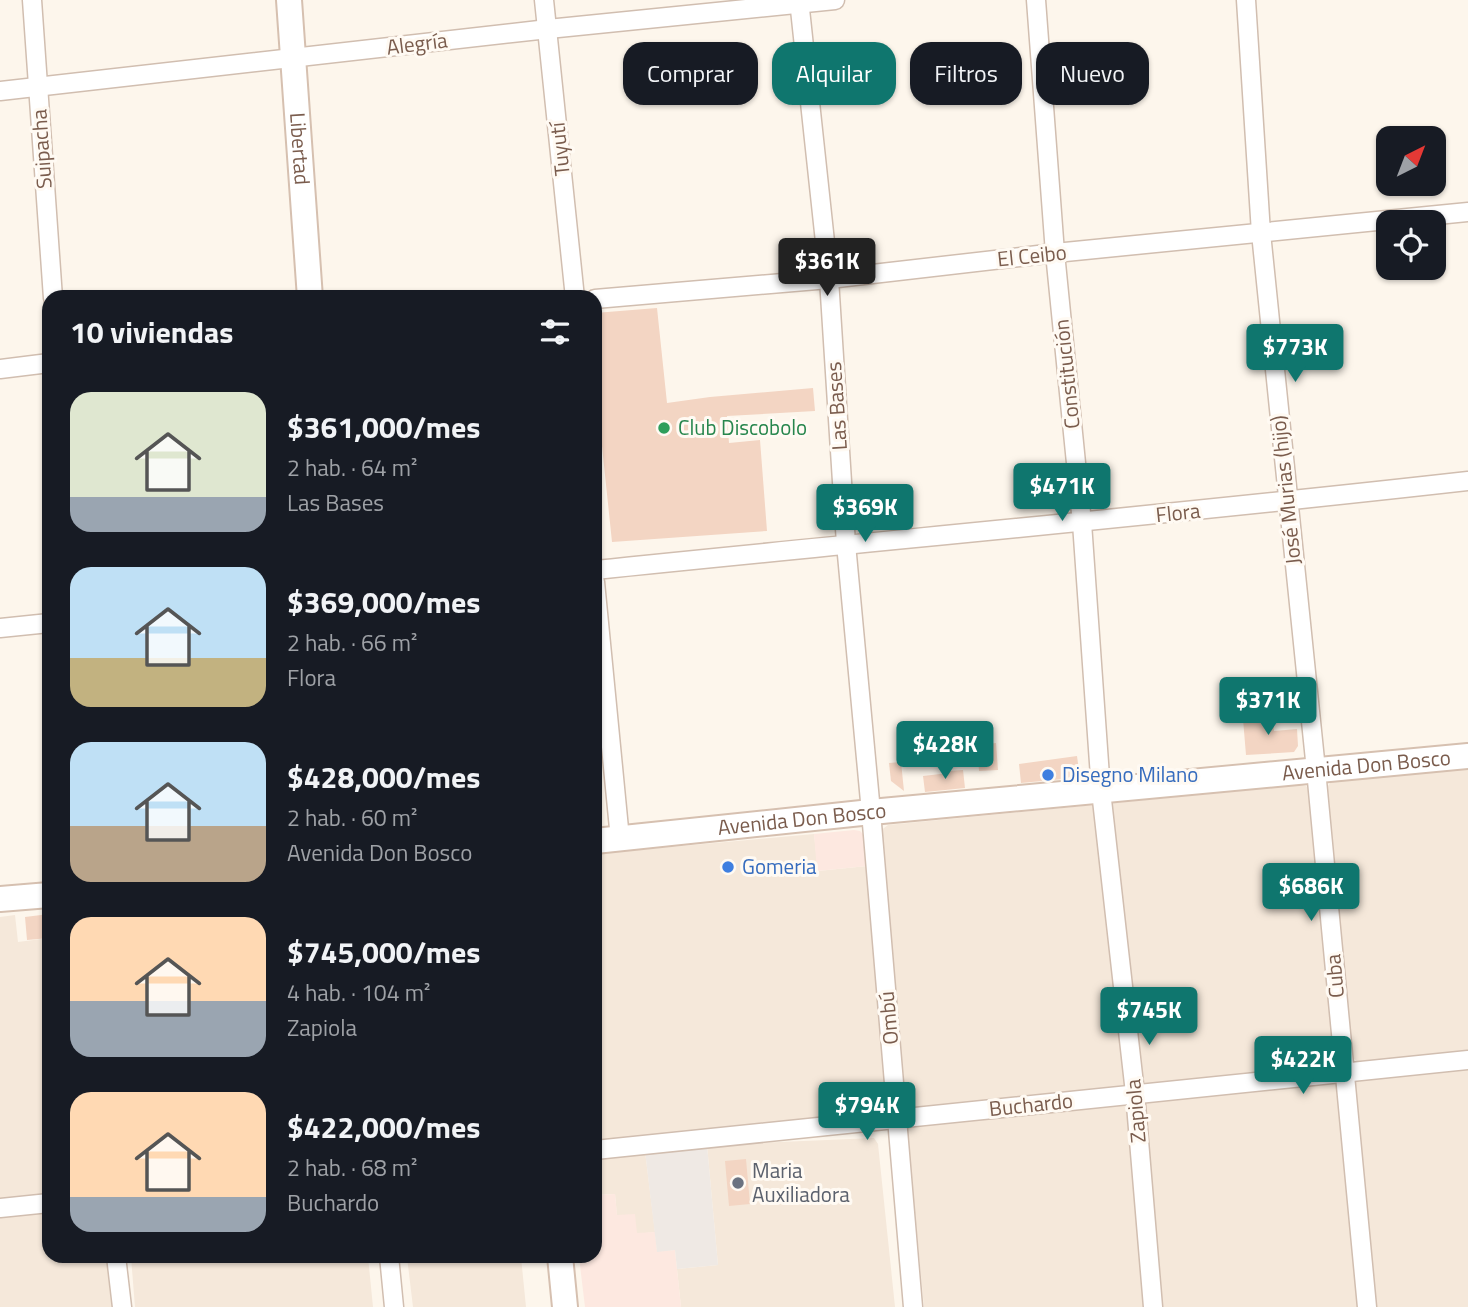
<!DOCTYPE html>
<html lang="es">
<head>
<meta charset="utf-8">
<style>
	body { margin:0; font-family:"Titillium Web",sans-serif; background:#20242c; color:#f1f3f6; height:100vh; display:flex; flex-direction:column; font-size:26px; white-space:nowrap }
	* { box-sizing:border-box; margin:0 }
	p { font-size:23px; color:#9ea1a6 }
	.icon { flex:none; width:38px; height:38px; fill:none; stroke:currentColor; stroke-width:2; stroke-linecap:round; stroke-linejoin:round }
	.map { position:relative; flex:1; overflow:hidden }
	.side { position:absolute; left:42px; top:290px; width:560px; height:973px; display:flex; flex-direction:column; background:#171b24; border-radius:21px; box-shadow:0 2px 5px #0004 }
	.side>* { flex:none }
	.hud { position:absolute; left:623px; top:42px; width:665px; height:63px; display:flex; gap:14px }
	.needle { width:46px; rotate:42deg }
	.tools { position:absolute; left:1376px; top:126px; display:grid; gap:14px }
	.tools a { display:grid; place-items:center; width:70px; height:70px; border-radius:14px; background:#171b24; box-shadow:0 2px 5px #0004; font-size:35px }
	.price { position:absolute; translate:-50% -60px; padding:0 16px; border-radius:7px; background:#0f766e; color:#fff; font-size:23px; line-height:46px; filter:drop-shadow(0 2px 4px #0008) }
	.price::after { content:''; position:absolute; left:50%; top:42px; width:21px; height:16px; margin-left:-10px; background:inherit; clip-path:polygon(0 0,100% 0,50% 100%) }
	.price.selected { background:#222; color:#fff }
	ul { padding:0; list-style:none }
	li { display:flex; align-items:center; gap:21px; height:175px; padding:0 28px }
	li span { display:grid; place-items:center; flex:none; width:196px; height:140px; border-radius:21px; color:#555 }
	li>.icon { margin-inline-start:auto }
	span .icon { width:84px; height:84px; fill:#fffc; stroke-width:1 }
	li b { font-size:30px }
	h2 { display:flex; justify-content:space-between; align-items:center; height:84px; padding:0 28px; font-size:30px }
	.tag { padding:0 24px; border-radius:21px; background:#171b24; box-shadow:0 2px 5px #0004; font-size:24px; line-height:63px }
	.tag.selected { background:#0f766e; color:#fff }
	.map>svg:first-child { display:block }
	.residential { fill:#f5e8da }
	.commercial { fill:#fde8e0 }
	.industrial { fill:#efe9e4 }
	.building { fill:#f3d5c3 }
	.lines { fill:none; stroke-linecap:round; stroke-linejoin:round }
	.street-casing { stroke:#d1beb0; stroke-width:21 }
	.secondary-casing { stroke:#d6c0b0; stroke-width:28 }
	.street { stroke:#fff; stroke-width:18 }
	.secondary { stroke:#fff; stroke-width:24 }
	.leisure-dot { fill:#2e9e5b; stroke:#fffaf3; stroke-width:2.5 }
	.shop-dot { fill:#3f7fe0; stroke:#fffaf3; stroke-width:2.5 }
	.worship-dot { fill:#6b7280; stroke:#fffaf3; stroke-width:2.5 }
	.labels { text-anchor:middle; stroke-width:6; stroke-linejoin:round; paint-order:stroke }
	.street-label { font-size:21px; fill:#7a5c4d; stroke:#fffaf3 }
	.leisure-label { font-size:21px; fill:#27864d; stroke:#fffaf3; text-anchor:start }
	.shop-label { font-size:21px; fill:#366cbe; stroke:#fffaf3; text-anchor:start }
	.worship-label { font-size:21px; fill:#5b616d; stroke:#fffaf3; text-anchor:start }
</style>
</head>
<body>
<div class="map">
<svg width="1468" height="1307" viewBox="0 0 1468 1307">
	<rect width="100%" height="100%" fill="#fdf6ec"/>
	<!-- residential -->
	<g class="residential">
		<polygon points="1468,767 1468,1053 1361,1064 1350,1056 1326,792 1327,787 1332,781"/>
		<polygon points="1299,785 1306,786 1310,790 1341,1079 1468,1065 1468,1307 924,1307 879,837 880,831 888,825"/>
		<polygon points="814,834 818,871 867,866 889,1102 886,1108 883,1112 595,1142 595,854"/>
		<polygon points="15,915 18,942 49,938 49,1196 0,1201 0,917"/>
		<polygon points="874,1138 878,1144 895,1307 681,1307 677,1269 718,1265 707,1145"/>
		<polygon points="645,1151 655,1232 637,1234 617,1216 615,1194 595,1195 595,1156"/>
		<polygon points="49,1211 49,1256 108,1257 113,1307 0,1307 0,1216"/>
		<polygon points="131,1257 368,1257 373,1307 135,1307"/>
		<polygon points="407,1257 521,1257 526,1307 413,1307"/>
	</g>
	<!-- commercial -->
	<g class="commercial">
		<polygon points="854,830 860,831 864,835 867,866 817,871 814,834"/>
		<polygon points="615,1194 617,1215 635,1214 637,1233 655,1232 657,1251 675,1250 681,1307 585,1307 579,1257 595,1256 595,1195"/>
	</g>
	<!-- industrial -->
	<polygon class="industrial" points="707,1145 718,1265 677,1269 675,1250 657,1252 645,1151"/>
	<!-- building -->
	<g class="building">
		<polygon points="657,308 667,403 710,397 813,388 815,411 727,416 729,443 760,440 767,531 612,542 595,379 595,313"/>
		<polygon points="1273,716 1274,731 1297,729 1298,746 1294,752 1246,755 1243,719"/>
		<polygon points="996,743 998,770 979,771 977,745"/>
		<polygon points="1077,756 1079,771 1074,778 1021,783 1019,764"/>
		<polygon points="901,762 904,791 891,781 889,763"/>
		<polygon points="963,770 965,788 925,792 923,776 949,773 949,771"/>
		<polygon points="49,914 49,938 27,940 25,917"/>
		<polygon points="746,1159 750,1204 729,1206 725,1161"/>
	</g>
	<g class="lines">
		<!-- street casing -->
		<g class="street-casing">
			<g id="street">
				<polyline points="32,0 53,298"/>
				<polyline points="544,0 575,298"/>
				<polyline points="799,0 829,279 846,544 871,812 913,1307"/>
				<polyline points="1036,0 1055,253 1082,523 1101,791 1135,1093 1153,1307"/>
				<polyline points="1246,0 1261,233 1316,770 1367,1307"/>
				<polyline points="0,91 548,29 835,0"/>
				<polyline points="595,299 829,279 1055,253 1468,212"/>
				<polyline points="0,369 49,363"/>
				<path d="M595,570C886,540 1177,514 1468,481"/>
				<polyline points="595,582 620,839"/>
				<polyline points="0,628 49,623"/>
				<polyline points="595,1150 1468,1060"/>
				<polyline points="0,1208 49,1203"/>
				<polyline points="116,1256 122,1307"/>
				<polyline points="389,1256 394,1307"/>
			</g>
		</g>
		<!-- secondary casing -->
		<g class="secondary-casing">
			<g id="secondary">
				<path id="s1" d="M289,0L310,298"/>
				<path id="s2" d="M595,841L871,812L1468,756"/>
				<polyline points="0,899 49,895"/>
				<polyline points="560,1256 565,1307"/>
			</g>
		</g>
		<!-- street -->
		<use href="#street" class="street"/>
		<!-- secondary -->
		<use href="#secondary" class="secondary"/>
	</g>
	<!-- markers -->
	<circle class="leisure-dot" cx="664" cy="428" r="7"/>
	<g class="shop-dot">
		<circle cx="1048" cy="775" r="7"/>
		<circle cx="728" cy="867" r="7"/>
	</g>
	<circle class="worship-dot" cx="738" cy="1183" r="7"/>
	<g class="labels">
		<!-- street labels -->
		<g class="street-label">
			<text transform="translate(417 44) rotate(-7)" y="7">Alegría</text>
			<text transform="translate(42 149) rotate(-94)" y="7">Suipacha</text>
			<text dy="7" stroke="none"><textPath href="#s1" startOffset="149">Libertad</textPath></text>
			<text transform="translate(560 149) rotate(-96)" y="7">Tuyutí</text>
			<text transform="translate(1032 256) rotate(-6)" y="7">El Ceibo</text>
			<text transform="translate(1067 374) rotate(-96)" y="7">Constitución</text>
			<text transform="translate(837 406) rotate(-94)" y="7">Las Bases</text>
			<text transform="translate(1286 490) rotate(-96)" y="7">José Murias (hijo)</text>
			<text transform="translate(1178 513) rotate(-6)" y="7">Flora</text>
			<text dy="7" stroke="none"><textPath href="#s2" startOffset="775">Avenida Don Bosco</textPath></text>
			<text dy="7" stroke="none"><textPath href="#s2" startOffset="208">Avenida Don Bosco</textPath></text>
			<text transform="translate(1335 976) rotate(-95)" y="7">Cuba</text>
			<text transform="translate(889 1018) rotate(-95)" y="7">Ombú</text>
			<text transform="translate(1031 1105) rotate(-6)" y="7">Buchardo</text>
			<text transform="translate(1136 1111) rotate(-95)" y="7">Zapiola</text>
		</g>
		<!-- leisure labels -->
		<g class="leisure-label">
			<text x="678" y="435">Club Discobolo</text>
		</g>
		<!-- shop labels -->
		<g class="shop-label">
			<text x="1062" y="782">Disegno Milano</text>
			<text x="742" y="874">Gomeria</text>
		</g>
		<!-- worship labels -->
		<g class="worship-label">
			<text x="752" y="1178">Maria<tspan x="752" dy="24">Auxiliadora</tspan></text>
		</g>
	</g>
</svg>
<div class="tools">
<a><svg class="needle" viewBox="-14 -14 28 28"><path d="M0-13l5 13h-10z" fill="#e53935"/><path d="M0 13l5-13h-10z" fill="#9ea1a6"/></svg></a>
<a><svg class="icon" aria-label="locate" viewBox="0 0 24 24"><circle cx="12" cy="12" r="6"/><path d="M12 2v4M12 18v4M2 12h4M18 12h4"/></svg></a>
</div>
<b class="price selected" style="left:827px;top:298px">$361K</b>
<b class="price" style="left:1295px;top:384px">$773K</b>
<b class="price" style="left:1062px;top:523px">$471K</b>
<b class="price" style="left:865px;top:544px">$369K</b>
<b class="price" style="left:1268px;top:737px">$371K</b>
<b class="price" style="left:945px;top:781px">$428K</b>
<b class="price" style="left:1311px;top:923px">$686K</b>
<b class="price" style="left:1149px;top:1047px">$745K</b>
<b class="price" style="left:1303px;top:1096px">$422K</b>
<b class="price" style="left:867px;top:1142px">$794K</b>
<div class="hud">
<a class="tag">Comprar</a>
<a class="tag selected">Alquilar</a>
<a class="tag">Filtros</a>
<a class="tag">Nuevo</a>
</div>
<section class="side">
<h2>10 viviendas<svg class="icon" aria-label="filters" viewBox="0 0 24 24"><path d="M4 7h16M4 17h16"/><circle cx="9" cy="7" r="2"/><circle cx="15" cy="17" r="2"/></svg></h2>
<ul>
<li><span style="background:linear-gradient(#dfe7d0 75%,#9aa5b1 0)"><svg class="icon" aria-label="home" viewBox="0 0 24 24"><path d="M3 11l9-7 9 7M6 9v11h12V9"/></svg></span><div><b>$361,000/mes</b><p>2 hab. · 64 m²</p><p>Las Bases</p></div></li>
<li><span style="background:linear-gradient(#bfe0f5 65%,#c2b280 0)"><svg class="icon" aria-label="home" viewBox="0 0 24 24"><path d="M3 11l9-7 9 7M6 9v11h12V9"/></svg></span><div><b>$369,000/mes</b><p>2 hab. · 66 m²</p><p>Flora</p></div></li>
<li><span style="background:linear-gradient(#bfe0f5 60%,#b9a48a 0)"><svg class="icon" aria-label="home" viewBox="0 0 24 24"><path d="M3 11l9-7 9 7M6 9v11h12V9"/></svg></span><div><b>$428,000/mes</b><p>2 hab. · 60 m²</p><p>Avenida Don Bosco</p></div></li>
<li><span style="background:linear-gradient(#ffd9b3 60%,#9aa5b1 0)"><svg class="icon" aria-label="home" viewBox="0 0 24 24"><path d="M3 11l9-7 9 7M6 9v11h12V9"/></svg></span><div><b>$745,000/mes</b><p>4 hab. · 104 m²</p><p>Zapiola</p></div></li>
<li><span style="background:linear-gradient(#ffd9b3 75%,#9aa5b1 0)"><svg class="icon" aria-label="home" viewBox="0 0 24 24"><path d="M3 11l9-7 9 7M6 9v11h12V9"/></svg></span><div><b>$422,000/mes</b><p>2 hab. · 68 m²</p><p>Buchardo</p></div></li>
</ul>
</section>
</div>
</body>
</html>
